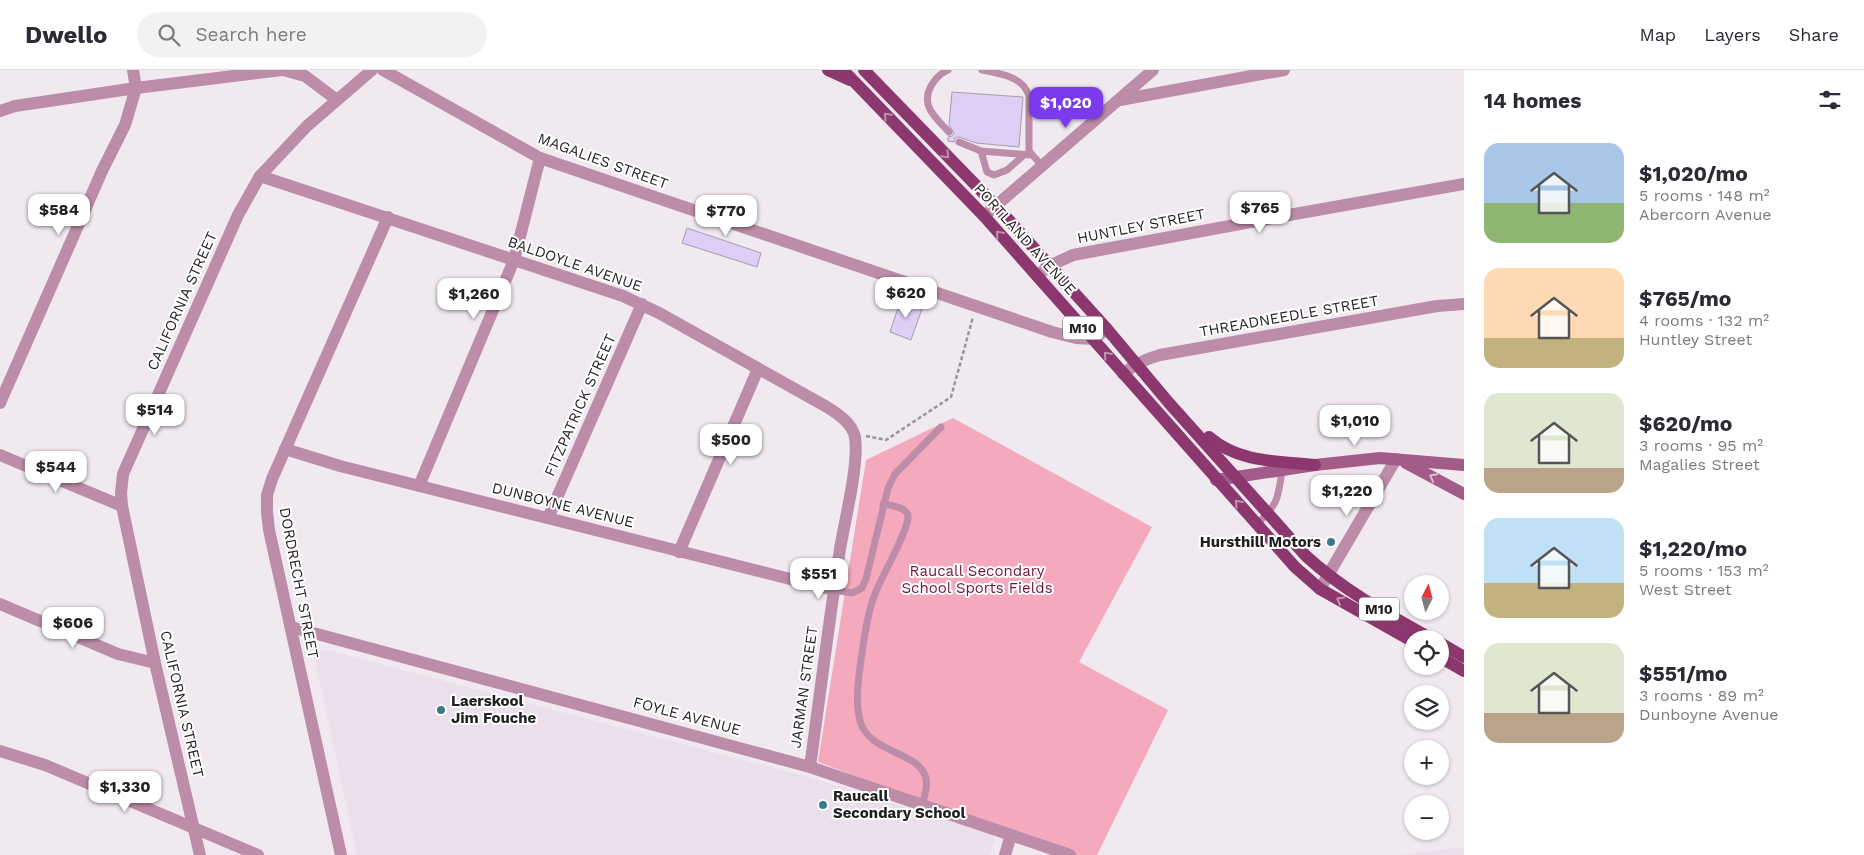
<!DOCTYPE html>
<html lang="en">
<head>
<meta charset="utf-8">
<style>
	body { margin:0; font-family:"Work Sans",sans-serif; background:#f2f2f3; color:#2b2b33; height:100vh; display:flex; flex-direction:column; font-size:19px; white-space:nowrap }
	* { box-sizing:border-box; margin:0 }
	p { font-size:16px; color:#7c7c81 }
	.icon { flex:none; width:28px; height:28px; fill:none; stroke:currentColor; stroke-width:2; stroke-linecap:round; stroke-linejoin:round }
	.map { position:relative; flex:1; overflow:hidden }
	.sheet { display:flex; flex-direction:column; background:#fff; width:400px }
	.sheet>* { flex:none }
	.needle { width:32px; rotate:6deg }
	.buttons { position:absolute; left:1404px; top:505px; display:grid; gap:10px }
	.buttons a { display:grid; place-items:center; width:45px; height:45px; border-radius:50%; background:#fff; box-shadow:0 1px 4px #0004; font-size:25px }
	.price { position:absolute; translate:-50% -42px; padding:0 11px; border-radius:10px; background:#fff; color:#222; font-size:16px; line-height:32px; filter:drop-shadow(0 1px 2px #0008) }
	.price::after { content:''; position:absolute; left:50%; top:30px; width:15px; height:11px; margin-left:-8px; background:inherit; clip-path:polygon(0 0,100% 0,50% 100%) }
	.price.selected { background:#7c3aed; color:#fff }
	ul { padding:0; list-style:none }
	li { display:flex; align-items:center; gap:15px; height:125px; padding:0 20px }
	li span { display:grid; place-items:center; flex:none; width:140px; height:100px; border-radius:15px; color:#555 }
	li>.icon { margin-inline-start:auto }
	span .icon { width:60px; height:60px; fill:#fffc; stroke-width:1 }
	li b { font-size:21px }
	h2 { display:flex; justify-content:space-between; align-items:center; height:60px; padding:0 20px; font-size:21px }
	header { display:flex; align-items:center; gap:30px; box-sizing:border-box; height:70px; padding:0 25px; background:#fff; border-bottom:1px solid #e1e1e2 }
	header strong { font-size:24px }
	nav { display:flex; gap:28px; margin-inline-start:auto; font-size:18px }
	.search { width:350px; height:45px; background:#f2f2f3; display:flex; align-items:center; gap:12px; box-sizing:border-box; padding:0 18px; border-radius:28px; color:#7c7c81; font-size:19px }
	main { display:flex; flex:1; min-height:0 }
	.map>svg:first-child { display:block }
	.built { fill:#ebdfeb }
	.green { fill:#f5a9bc }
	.building { fill:#decef6; stroke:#a29fa6 }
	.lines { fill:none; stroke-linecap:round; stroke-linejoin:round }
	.path { stroke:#999599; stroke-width:2.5; stroke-dasharray:4 2.5; stroke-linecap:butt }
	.lane { stroke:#bc8ca8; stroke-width:7 }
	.street { stroke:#bc8ca8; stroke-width:12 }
	.secondary { stroke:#a25c87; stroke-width:12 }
	.primary { stroke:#8c386f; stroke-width:12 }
	.oneway { stroke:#c092b0 }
	.oneway2 { stroke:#dabecf }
	.poi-dot { fill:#3c798f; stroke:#fff; stroke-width:2 }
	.labels { text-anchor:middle; stroke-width:4; stroke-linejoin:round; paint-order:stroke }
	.shield { fill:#fff; stroke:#646264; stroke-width:1 }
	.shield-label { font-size:14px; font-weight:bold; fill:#211f21 }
	.street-label { font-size:15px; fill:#211f21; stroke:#fff }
	.poi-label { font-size:15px; font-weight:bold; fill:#211f21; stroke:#fff; text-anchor:start }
	.park-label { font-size:15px; fill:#701739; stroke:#fff }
</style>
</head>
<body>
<header>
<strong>Dwello</strong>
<div class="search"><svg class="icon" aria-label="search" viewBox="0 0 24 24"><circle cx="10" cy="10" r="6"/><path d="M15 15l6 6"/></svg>Search here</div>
<nav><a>Map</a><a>Layers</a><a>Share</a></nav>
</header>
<main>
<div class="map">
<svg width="1464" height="785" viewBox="0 0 1464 785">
	<rect width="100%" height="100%" fill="#f0eaf0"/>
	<!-- built -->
	<g class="built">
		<polygon points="324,579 811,708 990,762 995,770 990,785 357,785 314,586"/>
		<polygon points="1464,777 1464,785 1400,785"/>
	</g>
	<!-- green -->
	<polygon class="green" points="953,348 1152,457 1079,592 1168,640 1097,785 1066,785 818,692 866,390"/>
	<!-- building -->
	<g class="building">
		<polygon points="952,22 1023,27 1019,77 976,73 959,67 955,68 954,72 948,71 948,67 952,66 954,63 949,55"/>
		<polygon points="687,158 761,183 757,197 682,173"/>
		<polygon points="901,229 923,236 911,270 890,262"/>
	</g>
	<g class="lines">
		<!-- path -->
		<polyline class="path" points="866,366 886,370 951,327 973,247"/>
		<!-- lane -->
		<g class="lane">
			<path d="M948,0C941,3 935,9 931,16C920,36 936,48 949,62"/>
			<path d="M982,0C1000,4 1023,6 1029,26V81L1043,97"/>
			<polyline points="959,72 981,81 1031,85"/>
			<polyline points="981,81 987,102 994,105 1007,100 1024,85"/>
			<path d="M883,434C890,435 908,437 908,447C908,462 881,507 875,524C868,540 866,558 863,576C860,599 854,627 860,651C869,684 921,681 926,709C928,718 924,727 922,735"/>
			<path d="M1257,454C1278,434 1278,429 1282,401"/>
			<polyline points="834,520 852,523 862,518 866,509 888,418 895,404 941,357"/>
		</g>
		<!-- street -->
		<g class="street">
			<polyline points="283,0 305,6 337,30"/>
			<polyline points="383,0 540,88 1052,262 1076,268 1093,269 1107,259"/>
			<polyline points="1120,30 1284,0"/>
			<polyline points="0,41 15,36 136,18 282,0"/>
			<path d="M260,106L623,226L659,243L827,337C838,344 852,353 855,367C859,395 845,449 840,479C829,552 820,624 810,697"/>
			<polyline points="984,146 1153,0"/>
			<polyline points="1037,206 1049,196 1073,185 1289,145 1464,114"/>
			<path d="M1123,304C1135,294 1145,289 1160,285L1437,236L1464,234"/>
			<polyline points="0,333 102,101 125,55 136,18 133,0"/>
			<polyline points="285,379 340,396 834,520"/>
			<polyline points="0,385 122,436"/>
			<polyline points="419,416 514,190 540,88"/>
			<polyline points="548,448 642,234"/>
			<polyline points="679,482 758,299"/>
			<polyline points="1320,519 1396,389"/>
			<polyline points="0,534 118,584 155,593"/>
			<polyline points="291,557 810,697 1070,785"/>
			<polyline points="0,681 45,695 258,785"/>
			<polyline points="200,785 155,593 122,436 121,423 123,404 238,145 260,106 307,56 372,0"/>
			<polyline points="341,785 269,460 267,442 267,425 272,409 388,147"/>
			<polyline points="1005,785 1011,765"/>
		</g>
		<!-- secondary -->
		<g class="secondary">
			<polyline points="1406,393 1464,424"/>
			<polyline points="1216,410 1315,395 1380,388 1464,395"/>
		</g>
		<!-- primary -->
		<g class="primary">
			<polyline points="828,0 850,10"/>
			<polyline points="843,0 984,146 1295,497 1320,519 1412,571"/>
			<path d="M864,0L997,137L1107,259L1169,333L1306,486C1343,520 1387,544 1432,569"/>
			<path d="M1209,367C1239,393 1278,391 1315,395"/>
			<polyline points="1440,573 1464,587"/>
			<polyline points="1440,587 1464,601"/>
		</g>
	</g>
	<!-- one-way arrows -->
	<defs><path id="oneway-chevron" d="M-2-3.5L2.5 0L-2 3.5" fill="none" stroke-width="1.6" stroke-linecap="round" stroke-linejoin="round" transform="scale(1.25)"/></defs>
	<g class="oneway">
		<use href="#oneway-chevron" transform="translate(887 46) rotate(-134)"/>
		<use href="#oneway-chevron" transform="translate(946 85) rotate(46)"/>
		<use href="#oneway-chevron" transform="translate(999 164) rotate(-131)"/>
		<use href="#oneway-chevron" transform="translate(1107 285) rotate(-131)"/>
		<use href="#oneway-chevron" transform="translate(1238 433) rotate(-132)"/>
		<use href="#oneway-chevron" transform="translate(1340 530) rotate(-150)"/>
	</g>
	<use class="oneway2" href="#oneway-chevron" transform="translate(1433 407) rotate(-152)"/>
	<!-- markers -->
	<g class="poi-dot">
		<circle cx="1331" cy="472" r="5"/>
		<circle cx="441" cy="640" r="5"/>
		<circle cx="823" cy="735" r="5"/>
	</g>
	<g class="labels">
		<!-- shield labels -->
		<g class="shield">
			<rect x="1063" y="246.5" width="40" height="23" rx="4"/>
			<rect x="1359" y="527.5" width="40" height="23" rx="4"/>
		</g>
		<g class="shield-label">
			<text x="1083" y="263">M10</text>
			<text x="1379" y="544">M10</text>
		</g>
		<!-- street labels -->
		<g class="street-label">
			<text transform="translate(603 91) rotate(20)" y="5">MAGALIES STREET</text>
			<text transform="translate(1141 156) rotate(-11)" y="5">HUNTLEY STREET</text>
			<text transform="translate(1025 169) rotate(48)" y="5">PORTLAND AVENUE</text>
			<text transform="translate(575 194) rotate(19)" y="5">BALDOYLE AVENUE</text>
			<text transform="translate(182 231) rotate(-66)" y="5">CALIFORNIA STREET</text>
			<text transform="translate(1289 246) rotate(-10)" y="5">THREADNEEDLE STREET</text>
			<text transform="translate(580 335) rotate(-66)" y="5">FITZPATRICK STREET</text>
			<text transform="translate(563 435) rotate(14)" y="5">DUNBOYNE AVENUE</text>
			<text transform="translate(299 513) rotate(79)" y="5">DORDRECHT STREET</text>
			<text transform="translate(804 617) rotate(-82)" y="5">JARMAN STREET</text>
			<text transform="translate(182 634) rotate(77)" y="5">CALIFORNIA STREET</text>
			<text transform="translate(687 646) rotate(15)" y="5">FOYLE AVENUE</text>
		</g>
		<!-- poi labels -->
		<g class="poi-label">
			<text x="1321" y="477" text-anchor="end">Hursthill Motors</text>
			<text x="451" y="636">Laerskool<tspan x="451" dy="17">Jim Fouche</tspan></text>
			<text x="833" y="731">Raucall<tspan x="833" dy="17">Secondary School</tspan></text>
		</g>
		<!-- park labels -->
		<g class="park-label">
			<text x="977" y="506">Raucall Secondary<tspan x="977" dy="17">School Sports Fields</tspan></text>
		</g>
	</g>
</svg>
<div class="buttons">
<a><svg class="needle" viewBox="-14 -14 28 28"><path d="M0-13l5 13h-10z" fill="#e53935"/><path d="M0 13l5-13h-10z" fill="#7c7c81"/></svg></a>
<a><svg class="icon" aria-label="locate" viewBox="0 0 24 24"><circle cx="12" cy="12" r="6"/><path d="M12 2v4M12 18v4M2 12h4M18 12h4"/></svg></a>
<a><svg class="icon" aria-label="layers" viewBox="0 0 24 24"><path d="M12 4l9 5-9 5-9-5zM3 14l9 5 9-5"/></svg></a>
<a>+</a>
<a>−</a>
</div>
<b class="price selected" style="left:1066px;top:59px">$1,020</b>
<b class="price" style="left:1260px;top:164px">$765</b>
<b class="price" style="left:59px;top:166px">$584</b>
<b class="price" style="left:726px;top:167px">$770</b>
<b class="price" style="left:906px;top:249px">$620</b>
<b class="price" style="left:474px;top:250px">$1,260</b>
<b class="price" style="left:155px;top:366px">$514</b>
<b class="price" style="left:1355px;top:377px">$1,010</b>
<b class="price" style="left:731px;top:396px">$500</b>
<b class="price" style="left:56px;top:423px">$544</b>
<b class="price" style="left:1347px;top:447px">$1,220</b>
<b class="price" style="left:819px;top:530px">$551</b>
<b class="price" style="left:73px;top:579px">$606</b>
<b class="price" style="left:125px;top:743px">$1,330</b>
</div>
<section class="sheet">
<h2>14 homes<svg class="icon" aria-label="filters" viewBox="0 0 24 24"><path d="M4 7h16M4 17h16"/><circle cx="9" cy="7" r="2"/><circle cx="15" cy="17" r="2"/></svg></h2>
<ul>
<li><span style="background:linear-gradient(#a9c7e8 60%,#8fb573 0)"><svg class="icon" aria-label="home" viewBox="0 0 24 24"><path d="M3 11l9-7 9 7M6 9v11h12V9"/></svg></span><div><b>$1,020/mo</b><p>5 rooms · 148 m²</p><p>Abercorn Avenue</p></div></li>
<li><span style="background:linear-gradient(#ffd9b3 70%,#c2b280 0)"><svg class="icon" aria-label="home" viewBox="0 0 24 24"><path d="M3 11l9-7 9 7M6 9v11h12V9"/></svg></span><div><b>$765/mo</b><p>4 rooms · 132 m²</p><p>Huntley Street</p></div></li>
<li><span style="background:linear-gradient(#dfe7d0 75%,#b9a48a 0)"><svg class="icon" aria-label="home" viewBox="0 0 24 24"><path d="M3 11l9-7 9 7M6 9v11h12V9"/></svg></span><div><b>$620/mo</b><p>3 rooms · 95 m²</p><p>Magalies Street</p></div></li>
<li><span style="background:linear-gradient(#bfe0f5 65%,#c2b280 0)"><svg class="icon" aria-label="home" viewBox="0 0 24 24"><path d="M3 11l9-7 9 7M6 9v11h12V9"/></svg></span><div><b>$1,220/mo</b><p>5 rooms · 153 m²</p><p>West Street</p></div></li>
<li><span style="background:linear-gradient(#dfe7d0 70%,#b9a48a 0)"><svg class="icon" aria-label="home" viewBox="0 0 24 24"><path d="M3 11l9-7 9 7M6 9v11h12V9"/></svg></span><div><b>$551/mo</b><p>3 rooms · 89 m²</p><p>Dunboyne Avenue</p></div></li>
</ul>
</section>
</main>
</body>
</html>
